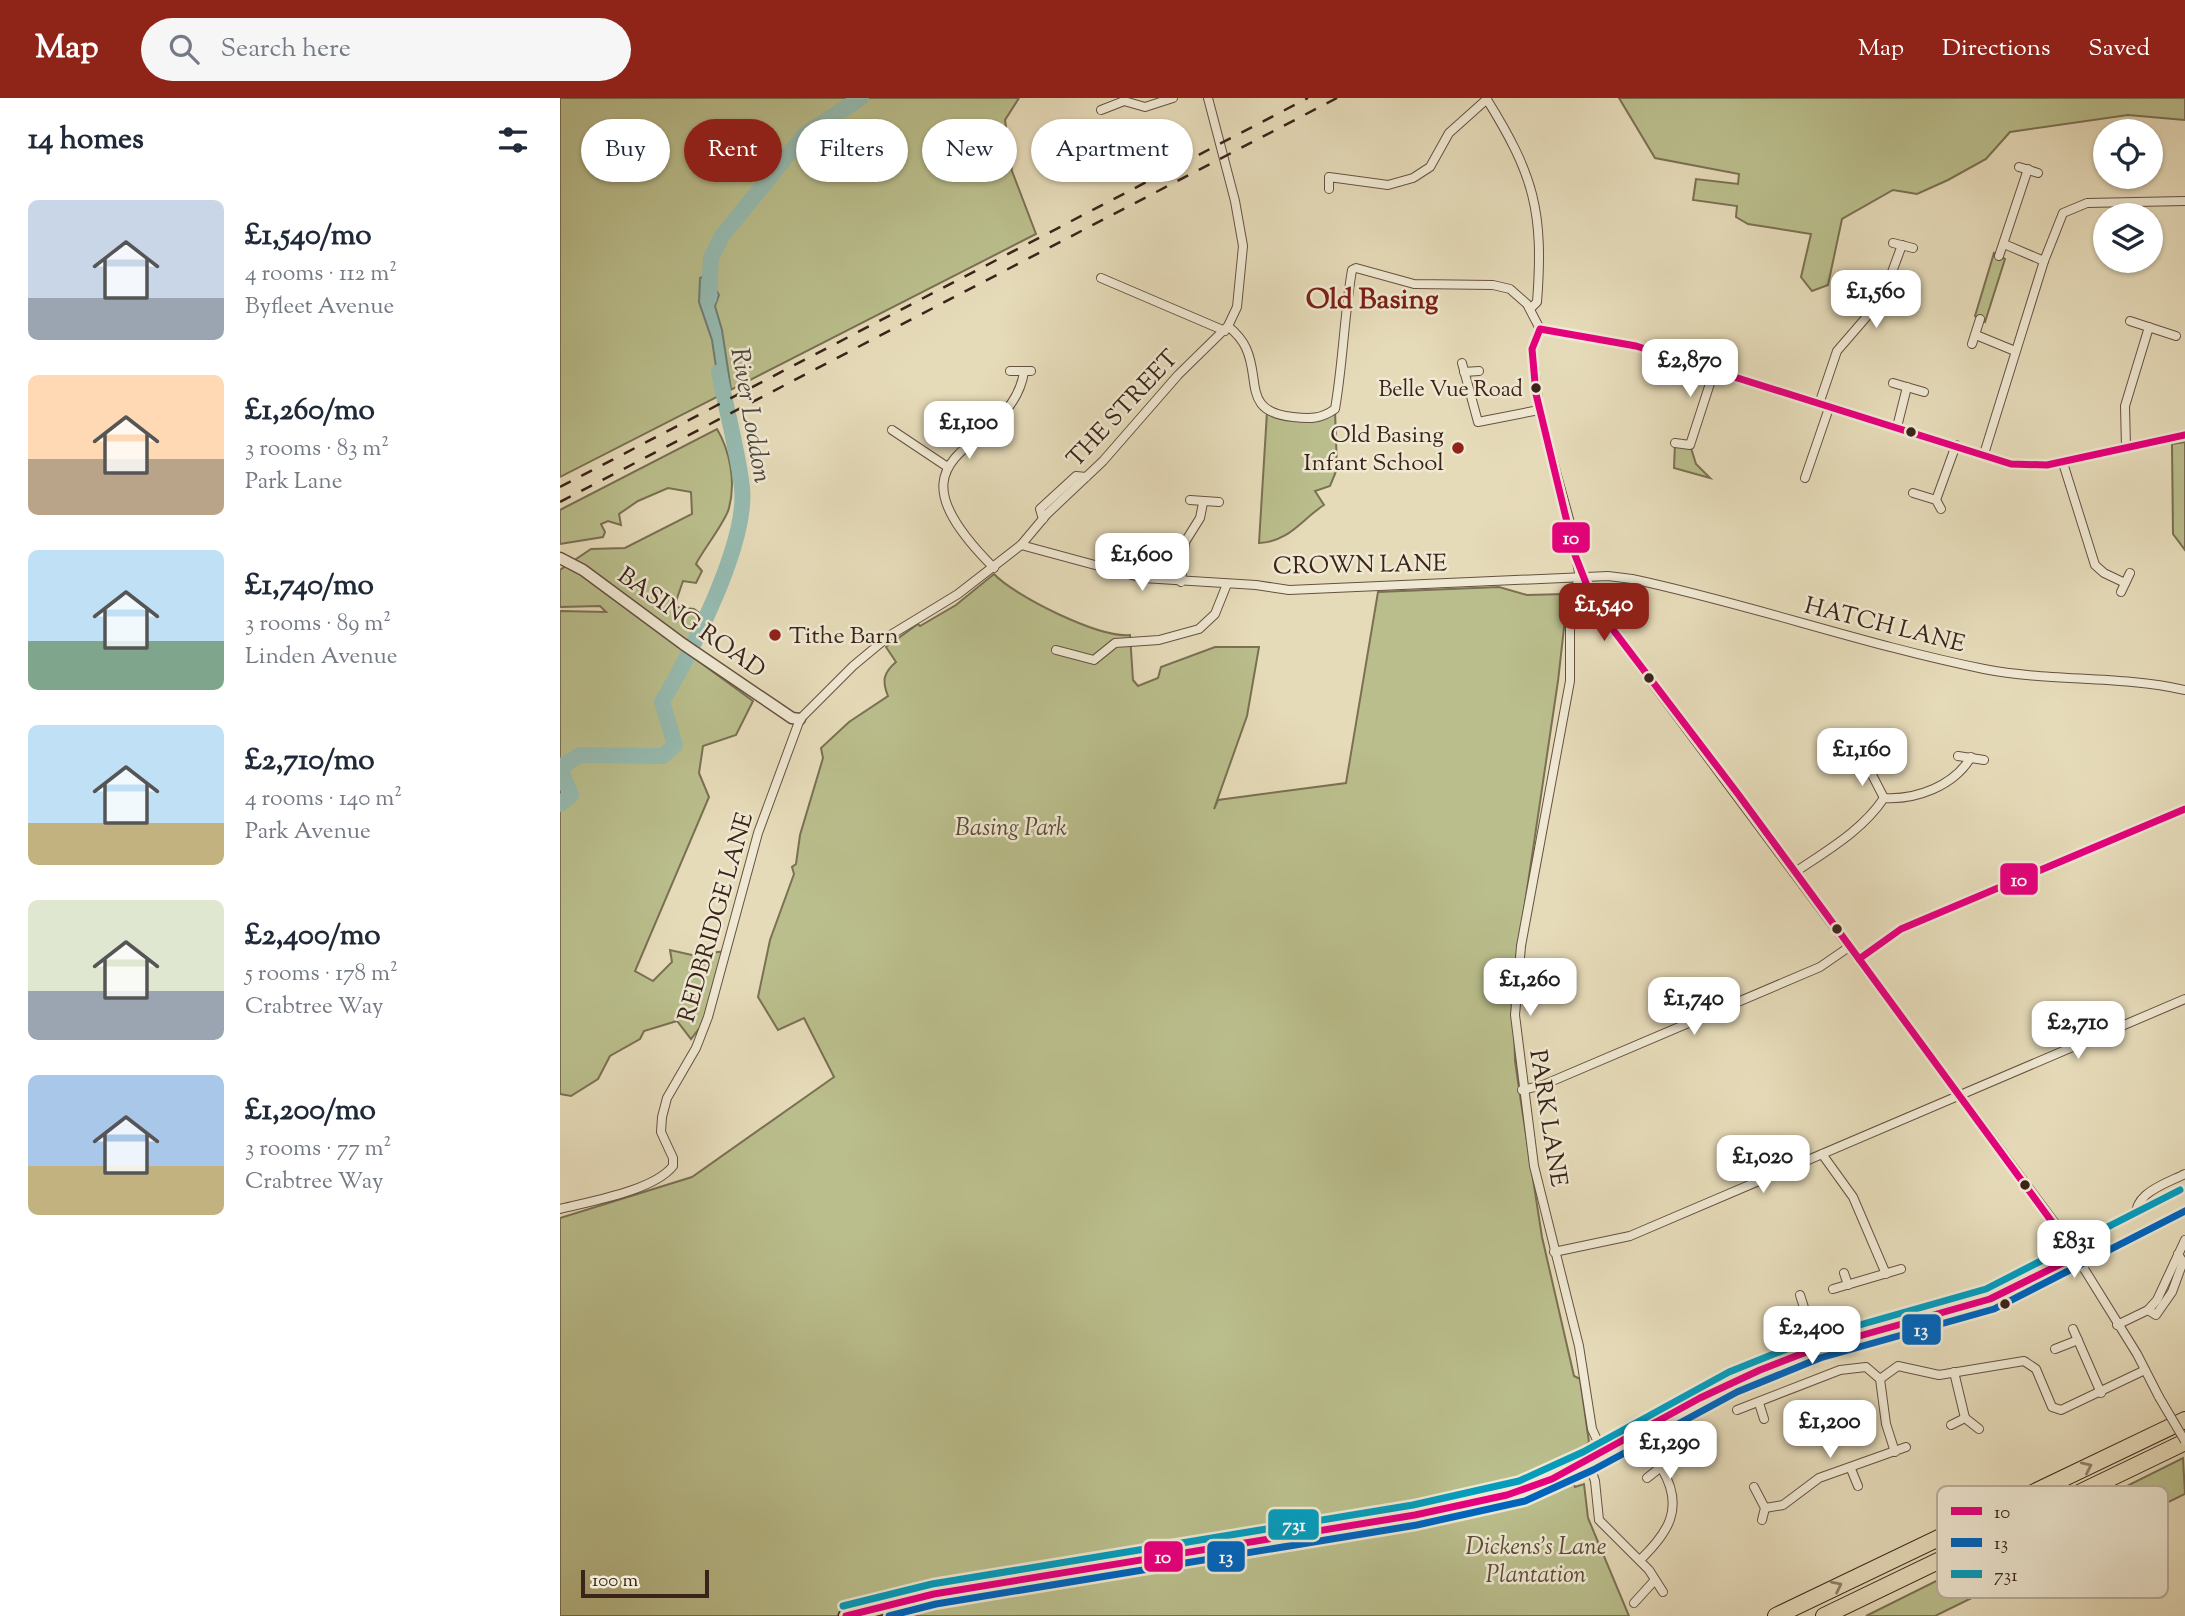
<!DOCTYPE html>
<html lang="en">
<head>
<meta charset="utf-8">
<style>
	body { margin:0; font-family:"Sorts Mill Goudy",serif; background:#f6f6f7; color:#1f2937; height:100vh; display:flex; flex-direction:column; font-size:26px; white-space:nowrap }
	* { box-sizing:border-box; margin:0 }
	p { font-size:23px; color:#747a83 }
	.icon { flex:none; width:38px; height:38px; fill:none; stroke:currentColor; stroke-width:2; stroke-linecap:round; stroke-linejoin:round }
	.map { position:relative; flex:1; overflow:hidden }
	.side { display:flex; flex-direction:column; background:#fff; width:560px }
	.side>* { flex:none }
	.hud { position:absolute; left:21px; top:21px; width:665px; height:63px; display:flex; gap:14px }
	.buttons { position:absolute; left:1533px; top:21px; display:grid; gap:14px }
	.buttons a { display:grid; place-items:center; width:70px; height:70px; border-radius:50%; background:#fff; box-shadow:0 2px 5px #0004; font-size:35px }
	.scale { position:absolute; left:21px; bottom:18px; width:128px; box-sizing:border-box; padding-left:7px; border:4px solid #3b231a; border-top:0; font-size:19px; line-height:24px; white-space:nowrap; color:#3b231a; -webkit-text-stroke:5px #efe8d2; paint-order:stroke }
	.price { position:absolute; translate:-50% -60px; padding:0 16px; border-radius:14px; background:#fff; color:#222; font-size:23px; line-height:46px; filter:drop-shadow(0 2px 4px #0008) }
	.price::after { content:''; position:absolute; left:50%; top:42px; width:21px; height:16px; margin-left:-10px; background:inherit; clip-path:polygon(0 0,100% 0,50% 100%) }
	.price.active { background:#8f2418; color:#fff }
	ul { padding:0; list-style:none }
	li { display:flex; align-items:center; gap:21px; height:175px; padding:0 28px }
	li span { display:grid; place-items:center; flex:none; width:196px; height:140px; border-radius:10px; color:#555 }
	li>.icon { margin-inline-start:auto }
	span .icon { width:84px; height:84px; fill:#fffc; stroke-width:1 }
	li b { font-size:30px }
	h2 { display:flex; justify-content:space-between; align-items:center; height:84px; padding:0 28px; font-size:30px }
	.pill { padding:0 24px; border-radius:32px; background:#fff; box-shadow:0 2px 5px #0004; font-size:24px; line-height:63px }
	.pill.active { background:#8f2418; color:#fff }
	header { display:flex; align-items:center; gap:42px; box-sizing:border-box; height:98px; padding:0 35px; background:#8f2418; color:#fff }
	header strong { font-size:33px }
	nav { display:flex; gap:38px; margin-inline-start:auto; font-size:24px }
	.search { width:490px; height:63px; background:#f6f6f7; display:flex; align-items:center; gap:18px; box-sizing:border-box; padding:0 24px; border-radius:38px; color:#747a83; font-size:26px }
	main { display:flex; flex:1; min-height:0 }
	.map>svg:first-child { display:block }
	.green { fill:#babe8c; stroke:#7a7053; stroke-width:2 }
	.water { fill:#96bbb1; stroke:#727e75; stroke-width:2 }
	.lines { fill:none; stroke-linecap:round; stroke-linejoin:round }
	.river { stroke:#96bbb1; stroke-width:16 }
	.minor-casing { stroke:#665142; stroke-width:10 }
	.tertiary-casing { stroke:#665142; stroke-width:13 }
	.primary-casing { stroke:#3b231a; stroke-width:17 }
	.motorway-casing { stroke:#3b231a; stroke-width:18 }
	.minor { stroke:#efe8d2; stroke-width:8 }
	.tertiary { stroke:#efe8d2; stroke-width:10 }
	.primary { stroke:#e6dbb9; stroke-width:14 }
	.motorway { stroke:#e6dbb9; stroke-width:16 }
	.rail { stroke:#3b231a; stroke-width:2.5; stroke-dasharray:12 12; stroke-linecap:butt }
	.minor-bridge-casing { stroke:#665142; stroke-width:10; stroke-linecap:butt }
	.minor-bridge { stroke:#efe8d2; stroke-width:8 }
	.bus-1-casing { stroke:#efe8d2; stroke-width:12 }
	.bus-2-casing { stroke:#efe8d2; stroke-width:12 }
	.bus-3-casing { stroke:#efe8d2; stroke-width:12 }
	.bus-1 { stroke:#e5007d; stroke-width:7 }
	.bus-2 { stroke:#0065bd; stroke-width:7 }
	.bus-3 { stroke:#069cbc; stroke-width:7 }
	.oneway { stroke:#907f6a }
	.bus-dot { fill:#3b231a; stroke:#efe8d2; stroke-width:2.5 }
	.poi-dot { fill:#8f2418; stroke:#efe8d2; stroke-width:2.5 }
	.labels { text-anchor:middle; stroke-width:5; stroke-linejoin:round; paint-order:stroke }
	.bus-label { font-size:22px; fill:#3b231a; stroke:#efe8d2; text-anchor:end }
	.street-label { font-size:24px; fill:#3b231a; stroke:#efe8d2 }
	.poi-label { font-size:24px; fill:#3b231a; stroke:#efe8d2; text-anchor:end }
	.park-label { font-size:24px; font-style:italic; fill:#5b4a36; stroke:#efe8d2 }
	.water-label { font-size:26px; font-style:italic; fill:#524940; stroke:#efe8d2 }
	.quarter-label { font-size:28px; font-weight:bold; fill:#7a1f14; stroke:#efe8d2 }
	.key { fill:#efe8d2; stroke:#b9ad9b; stroke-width:2 }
	.key-label { font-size:19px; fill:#3b231a }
	.line-badge { stroke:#efe8d2; stroke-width:2.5 }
	.badge-label { font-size:19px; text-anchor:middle; font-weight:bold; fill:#fff }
</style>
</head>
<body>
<header>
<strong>Map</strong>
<div class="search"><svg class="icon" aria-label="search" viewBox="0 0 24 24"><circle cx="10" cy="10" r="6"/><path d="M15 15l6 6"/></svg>Search here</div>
<nav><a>Map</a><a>Directions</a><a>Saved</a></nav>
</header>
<main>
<section class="side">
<h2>14 homes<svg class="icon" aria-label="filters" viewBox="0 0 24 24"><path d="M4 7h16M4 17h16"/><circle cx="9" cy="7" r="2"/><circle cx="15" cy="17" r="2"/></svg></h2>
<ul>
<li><span style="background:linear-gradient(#c9d6e8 70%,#9aa5b1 0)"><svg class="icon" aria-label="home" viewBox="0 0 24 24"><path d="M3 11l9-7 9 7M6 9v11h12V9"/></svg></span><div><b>£1,540/mo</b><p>4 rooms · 112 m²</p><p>Byfleet Avenue</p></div></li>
<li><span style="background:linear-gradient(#ffd9b3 60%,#b9a48a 0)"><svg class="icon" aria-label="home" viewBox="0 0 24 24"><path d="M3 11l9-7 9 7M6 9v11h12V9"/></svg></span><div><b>£1,260/mo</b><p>3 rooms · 83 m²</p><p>Park Lane</p></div></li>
<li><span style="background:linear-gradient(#bfe0f5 65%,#7fa58c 0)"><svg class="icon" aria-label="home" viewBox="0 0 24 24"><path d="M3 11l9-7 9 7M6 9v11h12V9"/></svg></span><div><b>£1,740/mo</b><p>3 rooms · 89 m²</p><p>Linden Avenue</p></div></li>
<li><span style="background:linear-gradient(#bfe0f5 70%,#c2b280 0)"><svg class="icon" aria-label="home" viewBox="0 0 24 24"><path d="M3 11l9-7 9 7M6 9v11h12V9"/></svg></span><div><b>£2,710/mo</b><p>4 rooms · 140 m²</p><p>Park Avenue</p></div></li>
<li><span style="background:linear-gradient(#dfe7d0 65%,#9aa5b1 0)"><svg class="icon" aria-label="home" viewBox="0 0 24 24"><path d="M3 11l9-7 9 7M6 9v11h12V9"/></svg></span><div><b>£2,400/mo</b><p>5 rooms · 178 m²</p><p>Crabtree Way</p></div></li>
<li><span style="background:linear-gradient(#a9c7e8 65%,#c2b280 0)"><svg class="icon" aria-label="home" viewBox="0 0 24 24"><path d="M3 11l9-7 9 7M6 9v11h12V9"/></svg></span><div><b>£1,200/mo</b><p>3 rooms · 77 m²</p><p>Crabtree Way</p></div></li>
</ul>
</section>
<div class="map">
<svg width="1625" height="1518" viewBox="0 0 1625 1518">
	<rect width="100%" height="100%" fill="#e6dbb9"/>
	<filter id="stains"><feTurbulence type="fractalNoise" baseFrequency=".00286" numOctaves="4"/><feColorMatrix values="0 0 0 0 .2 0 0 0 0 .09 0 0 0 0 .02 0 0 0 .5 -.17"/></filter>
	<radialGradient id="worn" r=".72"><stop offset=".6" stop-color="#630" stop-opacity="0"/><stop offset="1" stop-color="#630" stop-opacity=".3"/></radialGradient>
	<!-- green -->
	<g class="green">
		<polygon points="0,0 459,0 445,22 452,73 476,136 0,379"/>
		<polygon points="1059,0 1625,0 1625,22 1568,17 1450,34 1426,61 1388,82 1357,96 1333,92 1282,121 1268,187 1252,193 1241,179 1251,136 1188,126 1176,119 1177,108 1133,102 1136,81 1178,86 1179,76 1095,60"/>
		<polygon points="1434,155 1445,161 1425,224 1415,218"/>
		<path d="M775,312L777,371L770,388L755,393L764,407C742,421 729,444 699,445L707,314L749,321Z"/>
		<path d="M157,331C170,353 176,384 169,410C166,423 143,452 136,466L142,473L136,485L123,483L114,509L134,511L142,517L130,545L108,541L193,603L176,637L143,648L139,675L149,699L75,873L93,883L112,864L110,852L132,857L167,853L148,919L131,941L117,923L84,933L80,941L50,958L38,981L11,998L0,996V513L46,514L40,508L0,509V472L31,451L65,450L132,416L131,394L108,390L78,403L59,416L61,427L48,423L41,426L45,434L43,439L0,446V412Z"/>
		<polygon points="1625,344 1625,452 1613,436 1612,346"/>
		<polygon points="1115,345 1130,347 1136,366 1150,380 1114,370"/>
		<path d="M434,476C456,499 539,540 570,537L573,582L578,588L598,580L601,569L655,549H699L687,618L654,711L658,702L786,685L818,494L939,489L967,497L1005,496L1006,512L998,583L953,886L955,963L961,1004L982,1139L1014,1278L1020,1281L1029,1344C991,1380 908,1398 857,1412L855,1424L927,1413L1012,1382L1015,1389L1024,1386L1028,1420L1069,1518H0V1120L132,1079L274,979L244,920L218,932L198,899L210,842L234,776L232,769L236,766L240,737L263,660L261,650L289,624L328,598C322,583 323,575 336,564L326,549L358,526L360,528L396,507Z"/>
		<polygon points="1623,1360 1625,1396 1375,1518 1306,1518"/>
	</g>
	<!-- water -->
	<polygon class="water" points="148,177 159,197 155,208 162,232 171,291 160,296 152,242 139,204 140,180"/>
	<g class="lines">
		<!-- river -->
		<g class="river">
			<polyline points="149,200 151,160 162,138 245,36 301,0"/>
			<path d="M0,706L11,697L3,678L2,668L20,657L103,658L115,647L102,604C130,557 188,445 182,390C178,353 166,311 159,274"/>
		</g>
		<!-- minor casing -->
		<g class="minor-casing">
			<g id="minor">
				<path d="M926,0C974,77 984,113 977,204L970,211"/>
				<polyline points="541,12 564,3 585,9 613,0"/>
				<polyline points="1459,69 1478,75"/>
				<polyline points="769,91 769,79 828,87 853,80 870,69 889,35 927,1"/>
				<polyline points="1333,145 1353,150"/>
				<polyline points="1444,146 1484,163"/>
				<polyline points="1439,158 1468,71"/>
				<polyline points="541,180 665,233"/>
				<polyline points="1570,223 1616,238"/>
				<path d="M668,228C675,234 682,241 686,250C701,282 682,314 733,319C750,321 761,321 775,311C783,265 784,219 792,172L796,170L854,186L933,187L950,191L967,206L980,231"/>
				<polyline points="980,231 972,250 979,312 1009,421 1020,480 1035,508 1500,1132 1577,1256 1599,1299"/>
				<polyline points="980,231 1076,248 1451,366 1487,367 1625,337"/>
				<polyline points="1416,237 1455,253"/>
				<polyline points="1412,246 1420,221"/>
				<polyline points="902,265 918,324 979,312"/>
				<polyline points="450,273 471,273"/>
				<polyline points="904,274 919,273"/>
				<polyline points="1333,285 1364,294"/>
				<polyline points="1259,306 1277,253 1322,201 1342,147"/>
				<polyline points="1337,329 1347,289"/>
				<polyline points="332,332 386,368"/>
				<polyline points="1115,345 1130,347 1154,273"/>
				<polyline points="1566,349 1565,308 1589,229"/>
				<polyline points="1424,356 1484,163 1503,115 1527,105 1625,103"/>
				<polyline points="1503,365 1535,467 1544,475 1565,485"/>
				<polyline points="1245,380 1269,310"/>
				<polyline points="1353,395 1376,402 1381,411"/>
				<polyline points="630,402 659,404"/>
				<polyline points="1376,402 1396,347"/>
				<polyline points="483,421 480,411 516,378 526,379"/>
				<path d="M461,447L583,480L696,487L729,492L1048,478L1072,481C1190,506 1305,547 1424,571C1491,584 1558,577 1625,592"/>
				<path d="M434,470C310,346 451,358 464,274"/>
				<polyline points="1020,480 1011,497 1010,511 1010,583 961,848 955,917 974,1068 1019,1248 1032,1331 1043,1355"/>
				<polyline points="621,484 625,444 640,420 643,405"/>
				<polyline points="1561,494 1570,475"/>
				<polyline points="496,552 534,562 555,545 599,542 639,531 655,516 667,486"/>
				<polyline points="1398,658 1424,662"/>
				<polyline points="1307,667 1324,700"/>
				<polyline points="1298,673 1314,659"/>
				<path d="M1234,775C1266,753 1302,733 1324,700C1356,702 1394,688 1411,659"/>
				<polyline points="1299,861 1341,831 1625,711"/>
				<polyline points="962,992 983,987 1260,869 1289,849"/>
				<polyline points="1262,1056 1293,1099 1326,1176"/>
				<path d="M0,1111C31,1103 93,1093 113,1068V1060L101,1034L102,1019L107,1000L136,950L148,919L198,735L240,621L293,568L329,538L398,496L461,447L487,416L543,363L618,277L668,228L677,209L683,148L675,103L648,0"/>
				<path d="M1577,1125C1569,1096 1605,1086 1625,1076"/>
				<polyline points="994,1154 1070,1138 1625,901"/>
				<polyline points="1284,1175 1288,1187"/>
				<polyline points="1273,1191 1341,1171"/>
				<polyline points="1240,1197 1257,1250"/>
				<polyline points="1588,1212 1596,1217 1612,1194 1623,1164 1618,1156"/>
				<polyline points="1557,1227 1588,1212 1597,1202 1625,1142"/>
				<polyline points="1513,1231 1541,1295"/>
				<polyline points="1495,1251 1518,1242"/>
				<polyline points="1394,1274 1405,1320"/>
				<polyline points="1320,1281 1338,1268 1379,1277 1464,1263 1476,1271 1492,1309 1501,1312 1585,1272"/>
				<polyline points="1199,1305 1204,1321"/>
				<polyline points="1177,1312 1280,1272 1306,1269 1320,1281 1326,1326 1335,1354"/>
				<polyline points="1391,1327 1405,1320 1419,1331"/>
				<polyline points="1028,1363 1035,1383 1039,1422 1089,1472 1103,1494"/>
				<polyline points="1291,1371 1298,1388"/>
				<polyline points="1087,1380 1111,1361"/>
				<polyline points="1194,1389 1205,1410 1202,1422"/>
				<polyline points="1205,1410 1223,1407 1259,1380 1346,1349"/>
				<path d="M1080,1462C1108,1435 1125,1410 1102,1371"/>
				<polyline points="1074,1505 1094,1483"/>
			</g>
		</g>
		<!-- tertiary casing -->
		<g class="tertiary-casing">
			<polyline id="tertiary" points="0,460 23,472 123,546 232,620 240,621"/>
		</g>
		<!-- primary casing -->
		<g class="primary-casing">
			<polyline id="primary" points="286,1518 374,1496 855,1417 962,1393 1028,1363 1173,1284 1257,1250 1430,1201 1625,1101"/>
		</g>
		<!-- motorway casing -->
		<g class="motorway-casing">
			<g id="motorway">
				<polyline points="1216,1518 1625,1322"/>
				<polyline points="1264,1518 1625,1344"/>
			</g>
		</g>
		<!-- minor -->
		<use href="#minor" class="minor"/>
		<!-- tertiary -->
		<use href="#tertiary" class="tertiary"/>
		<!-- primary -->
		<use href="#primary" class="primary"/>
		<!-- motorway -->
		<use href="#motorway" class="motorway"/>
		<!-- rail -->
		<g class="rail">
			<polyline points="0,389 748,0"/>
			<polyline points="0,404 777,0"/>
		</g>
		<!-- minor-bridge casing -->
		<g class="minor-bridge-casing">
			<polyline id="minor-bridge" points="1599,1299 1625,1343"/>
		</g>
		<!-- minor-bridge -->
		<use href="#minor-bridge" class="minor-bridge"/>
		<!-- bus-1 casing -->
		<g class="bus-1-casing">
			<g id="bus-1">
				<polyline points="1299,861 1341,831 1625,711"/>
				<polyline points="1517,1158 1178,696 1035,508 1015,457 976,296 972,251 980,231 1076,248 1451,366 1487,367 1625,337"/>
				<polyline points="286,1518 374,1496 855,1417 947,1397 992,1381 1140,1300 1200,1272 1257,1250 1430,1201 1517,1158"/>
			</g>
		</g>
		<!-- bus-2 casing -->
		<g class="bus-2-casing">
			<polyline id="bus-2" points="329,1518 376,1506 857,1427 965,1403 1033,1372 1177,1294 1260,1260 1434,1211 1625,1113"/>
		</g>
		<!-- bus-3 casing -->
		<g class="bus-3-casing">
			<polyline id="bus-3" points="283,1508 372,1486 853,1407 959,1383 1023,1354 1169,1274 1254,1240 1426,1191 1620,1092"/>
		</g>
		<!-- bus-1 -->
		<use href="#bus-1" class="bus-1"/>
		<!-- bus-2 -->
		<use href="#bus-2" class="bus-2"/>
		<!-- bus-3 -->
		<use href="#bus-3" class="bus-3"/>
	</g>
	<!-- one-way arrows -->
	<defs><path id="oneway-chevron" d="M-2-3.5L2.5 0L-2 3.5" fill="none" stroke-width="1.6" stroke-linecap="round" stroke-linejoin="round" transform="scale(1.75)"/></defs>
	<g class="oneway">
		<use href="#oneway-chevron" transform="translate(1527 1369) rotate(-25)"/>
		<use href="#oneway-chevron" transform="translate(1277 1488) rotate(-26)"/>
	</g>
	<!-- markers -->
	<g class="bus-dot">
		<circle cx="976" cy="290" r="6"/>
		<circle cx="1351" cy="334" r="6"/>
		<circle cx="1089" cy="580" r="6"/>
		<circle cx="1277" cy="831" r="6"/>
		<circle cx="1465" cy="1087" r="6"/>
		<circle cx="1445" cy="1206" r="6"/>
	</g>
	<g class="poi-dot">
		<circle cx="898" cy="350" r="7"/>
		<circle cx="215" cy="537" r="7"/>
	</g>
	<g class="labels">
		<!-- bus labels -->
		<g class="bus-label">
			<text x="963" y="298">Belle Vue Road</text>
		</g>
		<!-- street labels -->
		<g class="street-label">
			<text transform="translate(562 310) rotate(-47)" y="8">THE STREET</text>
			<text transform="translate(800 466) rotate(-1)" y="8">CROWN LANE</text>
			<text transform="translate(132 524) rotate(35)" y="8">BASING ROAD</text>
			<text transform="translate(1325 526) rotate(14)" y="8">HATCH LANE</text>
			<text transform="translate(155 819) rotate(-74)" y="8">REDBRIDGE LANE</text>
			<text transform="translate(989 1020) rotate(81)" y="8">PARK LANE</text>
		</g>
		<!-- poi labels -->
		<g class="poi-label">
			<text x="884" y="344">Old Basing<tspan x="884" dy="28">Infant School</tspan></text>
			<text x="229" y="545" text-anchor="start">Tithe Barn</text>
		</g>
		<!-- park labels -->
		<g class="park-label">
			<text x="451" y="737">Basing Park</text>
			<text x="976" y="1456">Dickens's Lane<tspan x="976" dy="28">Plantation</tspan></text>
		</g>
		<!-- water labels -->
		<g class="water-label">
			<text transform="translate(192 317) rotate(80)" y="9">River Loddon</text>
		</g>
		<!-- quarter labels -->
		<g class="quarter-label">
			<text x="812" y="210">Old Basing</text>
		</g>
	</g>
	<!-- legend -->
	<rect x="1377" y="1388" width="231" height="112" rx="10" class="key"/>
	<rect x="1391" y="1409" width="31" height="8" fill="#e5007d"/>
	<rect x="1391" y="1440" width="31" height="9" fill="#0065bd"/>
	<rect x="1391" y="1472" width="31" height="8" fill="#069cbc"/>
	<g class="key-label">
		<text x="1434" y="1420">10</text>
		<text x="1434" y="1451">13</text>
		<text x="1434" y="1483">731</text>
	</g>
	<g class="line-badge">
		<rect x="991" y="423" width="40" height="33" rx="7" fill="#e5007d"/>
		<rect x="1439" y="764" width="40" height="34" rx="7" fill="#e5007d"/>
		<rect x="1341" y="1215" width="41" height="33" rx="7" fill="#0065bd"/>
		<rect x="707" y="1410" width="53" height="33" rx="7" fill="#069cbc"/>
		<rect x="583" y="1442" width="41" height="33" rx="7" fill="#e5007d"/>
		<rect x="646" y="1442" width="40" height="33" rx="7" fill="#0065bd"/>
	</g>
	<g class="badge-label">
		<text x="1011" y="446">10</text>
		<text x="1459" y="788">10</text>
		<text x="1361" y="1238">13</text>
		<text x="734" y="1433">731</text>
		<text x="603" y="1465">10</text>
		<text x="666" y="1465">13</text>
	</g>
	<rect width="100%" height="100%" filter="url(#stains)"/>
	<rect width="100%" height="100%" fill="url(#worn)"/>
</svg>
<div class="buttons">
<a><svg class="icon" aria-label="locate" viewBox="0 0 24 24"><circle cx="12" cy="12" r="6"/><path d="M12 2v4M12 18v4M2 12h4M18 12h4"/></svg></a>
<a><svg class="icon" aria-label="layers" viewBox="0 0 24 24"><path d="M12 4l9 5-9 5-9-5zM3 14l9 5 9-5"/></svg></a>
</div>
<div class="scale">100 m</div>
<b class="price" style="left:1316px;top:232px">£1,560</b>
<b class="price" style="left:1130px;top:301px">£2,870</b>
<b class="price" style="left:409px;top:363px">£1,100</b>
<b class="price" style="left:582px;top:495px">£1,600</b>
<b class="price active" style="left:1044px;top:545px">£1,540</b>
<b class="price" style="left:1302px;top:690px">£1,160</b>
<b class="price" style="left:970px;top:920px">£1,260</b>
<b class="price" style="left:1134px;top:939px">£1,740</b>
<b class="price" style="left:1518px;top:963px">£2,710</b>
<b class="price" style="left:1203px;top:1097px">£1,020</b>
<b class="price" style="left:1514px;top:1182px">£831</b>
<b class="price" style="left:1252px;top:1268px">£2,400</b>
<b class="price" style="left:1270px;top:1362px">£1,200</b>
<b class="price" style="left:1110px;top:1383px">£1,290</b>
<div class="hud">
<a class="pill">Buy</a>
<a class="pill active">Rent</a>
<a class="pill">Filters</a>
<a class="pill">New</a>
<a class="pill">Apartment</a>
</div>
</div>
</main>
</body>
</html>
